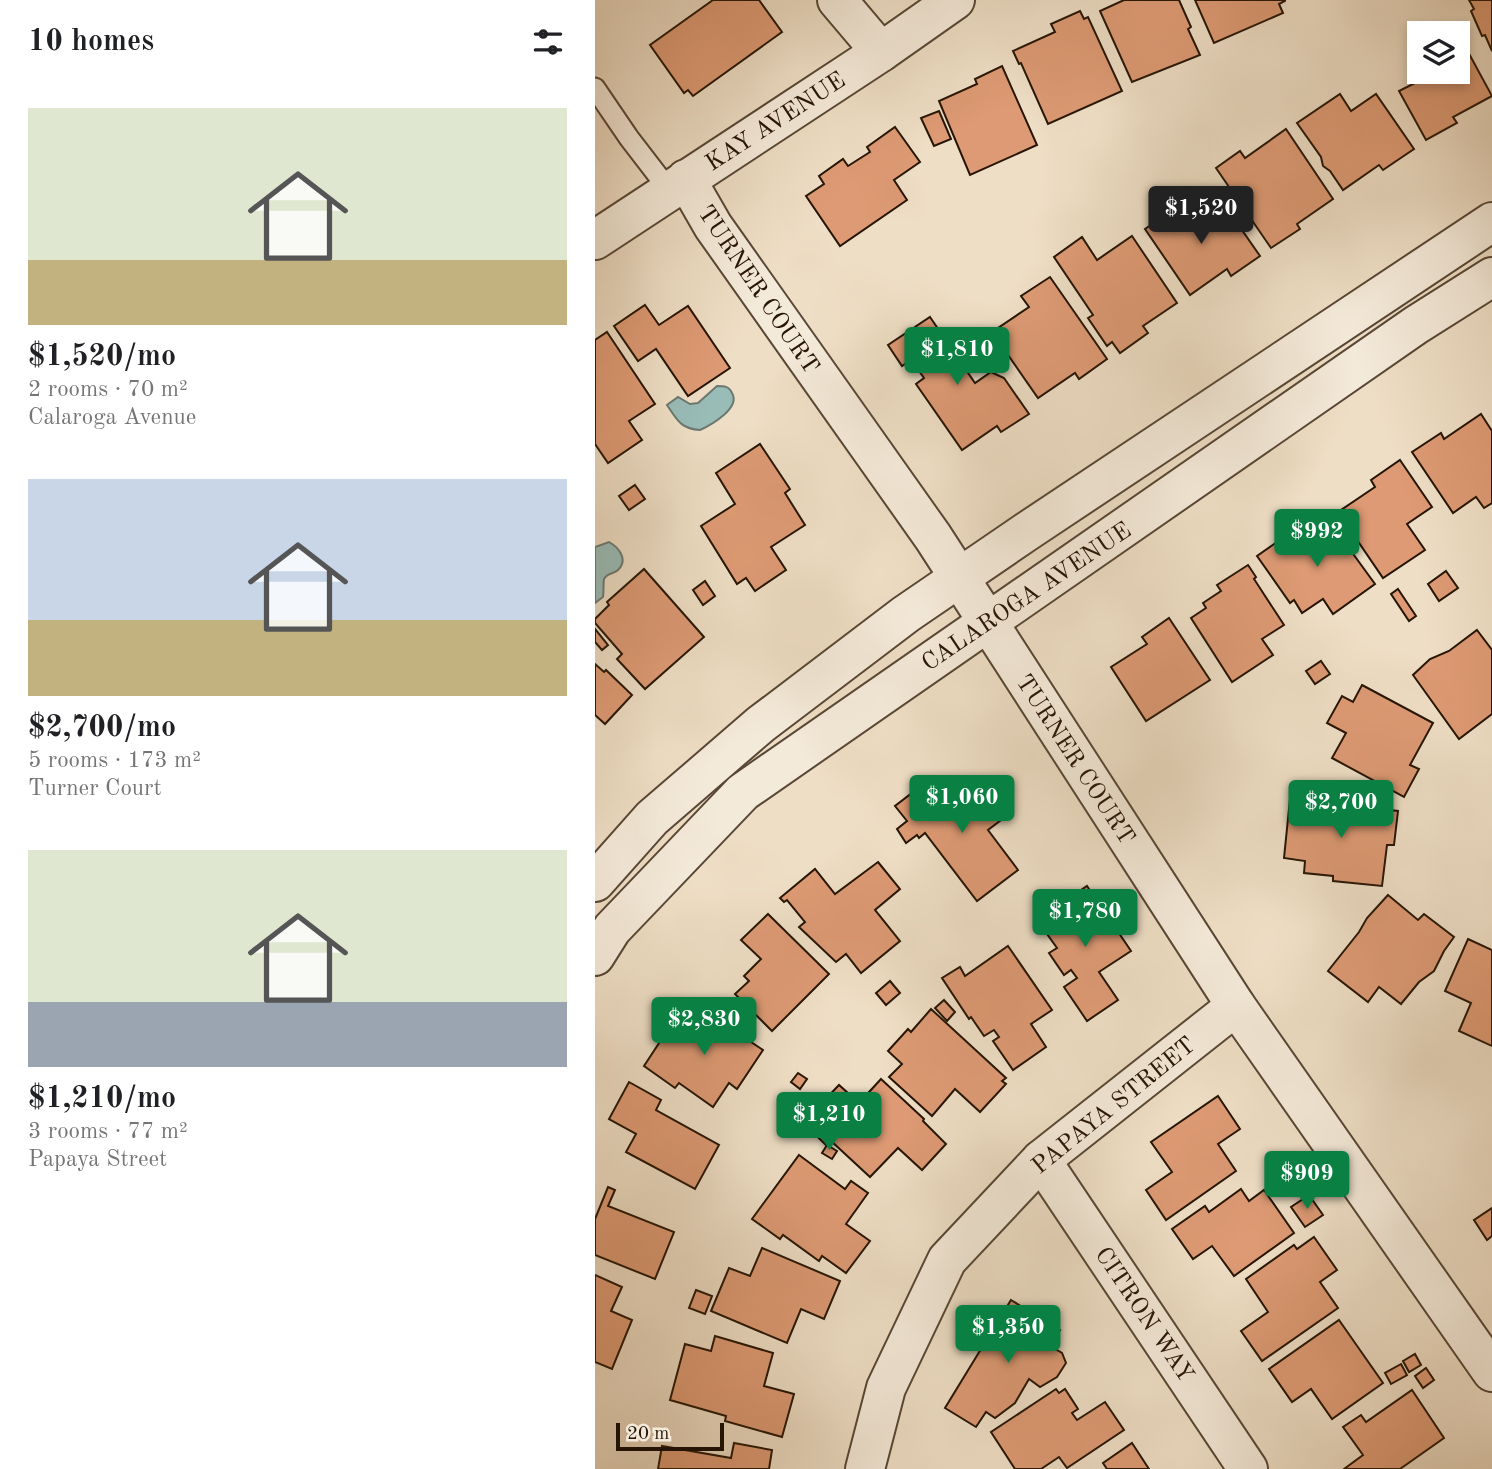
<!DOCTYPE html>
<html lang="en">
<head>
<meta charset="utf-8">
<style>
	body { margin:0; font-family:"Old Standard TT",serif; background:#f6f6f6; color:#202124; height:100vh; display:flex; flex-direction:column; font-size:26px; white-space:nowrap }
	* { box-sizing:border-box; margin:0 }
	p { font-size:23px; color:#757577 }
	.icon { flex:none; width:38px; height:38px; fill:none; stroke:currentColor; stroke-width:2; stroke-linecap:round; stroke-linejoin:round }
	.map { position:relative; flex:1; overflow:hidden }
	.side { display:flex; flex-direction:column; background:#fff; width:595px }
	.side>* { flex:none }
	.tools { position:absolute; left:812px; top:21px; display:grid; gap:14px }
	.tools a { display:grid; place-items:center; width:63px; height:63px; border-radius:0px; background:#fff; box-shadow:0 4px 10px #0003; font-size:35px }
	.scale { position:absolute; left:21px; bottom:18px; width:108px; box-sizing:border-box; padding-left:7px; border:4px solid #261505; border-top:0; font-size:19px; line-height:24px; white-space:nowrap; color:#261505; -webkit-text-stroke:5px #f4ead9; paint-order:stroke }
	.price { position:absolute; translate:-50% -60px; padding:0 16px; border-radius:7px; background:#0b8043; color:#fff; font-size:23px; line-height:46px; filter:drop-shadow(0 2px 4px #0008) }
	.price::after { content:''; position:absolute; left:50%; top:42px; width:21px; height:16px; margin-left:-10px; background:inherit; clip-path:polygon(0 0,100% 0,50% 100%) }
	.price.on { background:#222; color:#fff }
	ul { padding:0; list-style:none }
	li { display:grid; align-content:center; gap:14px; height:371px; padding:0 28px }
	li span { display:grid; place-items:center; height:217px; border-radius:0px; color:#555 }
	li>.icon { margin-inline-start:auto }
	span .icon { width:126px; height:126px; fill:#fffc; stroke-width:1 }
	li b { font-size:30px }
	h2 { display:flex; justify-content:space-between; align-items:center; height:84px; padding:0 28px; font-size:30px }
	main { display:flex; flex:1; min-height:0 }
	.map>svg:first-child { display:block }
	.water { fill:#99bcb7; stroke:#6b7970; stroke-width:2 }
	.building { fill:#dd9a74; stroke:#261505; stroke-width:2 }
	.lines { fill:none; stroke-linecap:round; stroke-linejoin:round }
	.service-casing { stroke:#584735; stroke-width:23 }
	.minor-casing { stroke:#584735; stroke-width:42 }
	.tertiary-casing { stroke:#584735; stroke-width:42 }
	.service { stroke:#f4ead9; stroke-width:19 }
	.minor { stroke:#f4ead9; stroke-width:38 }
	.tertiary { stroke:#f4ead9; stroke-width:38 }
	.labels { text-anchor:middle; stroke-width:6; stroke-linejoin:round; paint-order:stroke }
	.street-label { font-size:24px; fill:#261505; stroke:#f4ead9 }
</style>
</head>
<body>
<main>
<section class="side">
<h2>10 homes<svg class="icon" aria-label="filters" viewBox="0 0 24 24"><path d="M4 7h16M4 17h16"/><circle cx="9" cy="7" r="2"/><circle cx="15" cy="17" r="2"/></svg></h2>
<ul>
<li><span style="background:linear-gradient(#dfe7d0 70%,#c2b280 0)"><svg class="icon" aria-label="home" viewBox="0 0 24 24"><path d="M3 11l9-7 9 7M6 9v11h12V9"/></svg></span><div><b>$1,520/mo</b><p>2 rooms · 70 m²</p><p>Calaroga Avenue</p></div></li>
<li><span style="background:linear-gradient(#c9d6e8 65%,#c2b280 0)"><svg class="icon" aria-label="home" viewBox="0 0 24 24"><path d="M3 11l9-7 9 7M6 9v11h12V9"/></svg></span><div><b>$2,700/mo</b><p>5 rooms · 173 m²</p><p>Turner Court</p></div></li>
<li><span style="background:linear-gradient(#dfe7d0 70%,#9aa5b1 0)"><svg class="icon" aria-label="home" viewBox="0 0 24 24"><path d="M3 11l9-7 9 7M6 9v11h12V9"/></svg></span><div><b>$1,210/mo</b><p>3 rooms · 77 m²</p><p>Papaya Street</p></div></li>
</ul>
</section>
<div class="map">
<svg width="897" height="1469" viewBox="0 0 897 1469">
	<rect width="100%" height="100%" fill="#eedec5"/>
	<filter id="stains"><feTurbulence type="fractalNoise" baseFrequency=".00286" numOctaves="4"/><feColorMatrix values="0 0 0 0 .2 0 0 0 0 .09 0 0 0 0 .02 0 0 0 .5 -.17"/></filter>
	<radialGradient id="worn" r=".72"><stop offset=".6" stop-color="#630" stop-opacity="0"/><stop offset="1" stop-color="#630" stop-opacity=".3"/></radialGradient>
	<!-- water -->
	<g class="water">
		<path d="M122,386C129,386 134,386 137,393C146,408 116,425 105,430C86,429 82,420 72,405L83,397L95,404L103,403Z"/>
		<path d="M14,542C23,547 34,559 23,570C19,574 12,573 9,579C8,584 9,591 8,597L0,603V547Z"/>
	</g>
	<!-- building -->
	<g class="building">
		<polygon points="118,0 164,0 187,32 98,96 93,90 89,93 55,45"/>
		<polygon points="529,0 584,0 596,27 593,29 605,55 537,82 505,11"/>
		<polygon points="600,0 690,0 690,1 684,4 688,13 619,43"/>
		<polygon points="874,0 897,0 897,51 890,35 887,36 876,11 879,9"/>
		<polygon points="485,11 489,19 493,17 527,91 453,124 426,63 424,64 418,51 460,32 456,24"/>
		<polygon points="859,26 897,96 858,117 862,123 831,140 804,91 830,78 827,72 863,72 863,33 846,33"/>
		<polygon points="824,45 824,67 815,50"/>
		<polygon points="407,66 442,145 375,175 344,101 382,84 380,79"/>
		<polygon points="745,94 756,111 781,94 819,149 788,170 784,165 748,190 735,171 728,166 726,157 702,123"/>
		<polygon points="344,111 356,139 339,146 326,118"/>
		<polygon points="300,127 325,162 299,180 312,200 245,246 211,196 229,184 224,176 248,159 253,166 275,152 272,147"/>
		<polygon points="691,129 738,199 702,224 705,229 676,248 621,168 645,151 650,158"/>
		<polygon points="591,201 609,226 633,210 665,256 636,276 632,269 595,295 550,229"/>
		<polygon points="537,236 582,303 548,326 553,333 525,353 517,342 512,346 493,318 498,315 459,257 487,237 502,260"/>
		<polygon points="455,277 512,359 484,379 480,373 443,398 397,332 434,307 426,296"/>
		<polygon points="50,305 64,325 93,306 135,368 93,396 61,349 43,361 19,326"/>
		<polygon points="335,317 380,383 396,372 409,378 434,414 406,432 402,426 367,450 321,384 329,378 316,360 307,366 293,345"/>
		<polygon points="12,332 60,404 34,421 47,440 13,463 0,444 0,340"/>
		<polygon points="886,414 897,431 897,503 889,508 881,497 858,513 817,452 846,433 849,439"/>
		<polygon points="165,444 195,489 190,493 210,525 176,547 191,570 160,591 151,578 142,584 106,526 140,504 121,473"/>
		<polygon points="805,460 837,507 812,524 830,550 788,578 743,512 780,487 776,480"/>
		<polygon points="40,485 50,499 34,510 24,496"/>
		<polygon points="732,518 780,584 738,614 728,599 707,613 699,600 695,603 662,556 692,535 697,543"/>
		<polygon points="653,565 661,577 659,579 689,625 667,639 678,655 637,682 596,618 611,608 608,603 626,591 622,585"/>
		<polygon points="49,569 109,637 50,689 22,659 27,654 0,623 0,619 14,605 12,602"/>
		<polygon points="851,571 863,588 844,601 833,584"/>
		<polygon points="110,581 120,596 108,605 98,590"/>
		<polygon points="803,589 821,616 814,621 796,594"/>
		<polygon points="574,618 615,680 551,721 516,667 552,644 547,637"/>
		<polygon points="0,629 13,645 7,650 0,642"/>
		<polygon points="882,630 897,650 897,714 864,739 818,675 835,659 854,651"/>
		<polygon points="726,661 735,674 720,684 711,671"/>
		<polygon points="0,664 9,672 11,670 37,695 10,724 0,715"/>
		<polygon points="767,685 838,723 815,765 824,769 809,797 737,758 751,733 732,723 747,696 758,702"/>
		<polygon points="395,782 418,811 393,830 423,870 382,901 330,833 324,838 322,835 311,843 302,829 312,821 300,806 330,783 351,810 367,797 370,801"/>
		<polygon points="695,799 803,811 799,845 792,845 787,886 738,881 738,876 709,873 710,861 689,858"/>
		<polygon points="283,862 305,889 280,910 305,941 266,973 251,954 241,962 204,927 210,922 192,900 189,902 185,898 220,869 240,894"/>
		<polygon points="492,886 536,951 504,972 523,1000 492,1021 469,987 482,978 476,970 469,975 454,953 462,948 442,920"/>
		<polygon points="793,895 823,920 829,914 859,937 849,951 839,971 824,982 806,1004 784,987 773,1002 733,971 764,932 772,918"/>
		<polygon points="173,914 234,974 177,1031 140,994 154,981 149,976 166,959 146,940"/>
		<polygon points="873,939 897,950 897,1046 864,1031 876,1003 850,991"/>
		<polygon points="413,946 457,1010 436,1024 451,1047 418,1070 398,1041 404,1037 399,1030 389,1036 376,1017 374,1019 347,978 365,967 370,976"/>
		<polygon points="295,981 305,993 291,1005 281,993"/>
		<polygon points="349,1000 360,1012 352,1021 340,1008"/>
		<polygon points="102,1006 168,1050 142,1089 134,1083 118,1107 84,1083 80,1088 49,1066 74,1028 82,1034"/>
		<polygon points="336,1009 411,1078 407,1081 411,1084 385,1112 360,1089 337,1116 294,1077 307,1064 293,1051 313,1029 316,1032"/>
		<polygon points="203,1073 212,1079 205,1089 196,1082"/>
		<polygon points="286,1079 329,1119 328,1121 351,1144 327,1170 303,1148 275,1177 235,1140 231,1145 208,1123 244,1085 264,1103"/>
		<polygon points="34,1082 66,1100 61,1110 124,1145 100,1189 31,1152 41,1134 14,1119"/>
		<polygon points="623,1096 645,1129 623,1144 641,1171 571,1220 551,1190 577,1172 556,1142"/>
		<polygon points="232,1145 242,1151 237,1159 227,1153"/>
		<polygon points="204,1155 250,1189 256,1181 273,1193 251,1224 275,1241 251,1273 227,1256 224,1261 188,1235 185,1239 157,1219"/>
		<polygon points="13,1187 20,1190 13,1206 79,1232 60,1279 0,1255 0,1219"/>
		<polygon points="646,1189 654,1201 669,1190 699,1233 639,1276 617,1246 598,1259 577,1229 610,1206 614,1212"/>
		<polygon points="714,1195 728,1215 710,1227 696,1207"/>
		<polygon points="897,1208 897,1236 892,1240 879,1220"/>
		<polygon points="719,1237 742,1270 725,1282 743,1308 667,1361 646,1331 673,1312 651,1279 699,1245 702,1249"/>
		<polygon points="167,1248 245,1281 229,1319 206,1309 192,1343 116,1311 134,1268 155,1276"/>
		<polygon points="0,1275 27,1287 16,1311 37,1320 17,1369 0,1362"/>
		<polygon points="101,1290 117,1296 110,1314 94,1308"/>
		<polygon points="416,1300 465,1330 455,1346 467,1353 471,1363 462,1377 445,1387 434,1379 420,1403 400,1418 391,1412 381,1427 350,1408"/>
		<polygon points="744,1320 788,1383 737,1419 716,1389 697,1402 674,1369"/>
		<polygon points="120,1336 178,1353 169,1386 199,1394 187,1437 130,1421 131,1416 75,1400 90,1344 116,1351"/>
		<polygon points="820,1354 826,1365 814,1372 808,1361"/>
		<polygon points="806,1364 812,1375 796,1384 790,1373"/>
		<polygon points="831,1368 839,1380 828,1388 820,1376"/>
		<polygon points="461,1389 464,1393 470,1389 483,1409 477,1413 482,1420 510,1402 529,1430 472,1468 464,1457 446,1469 420,1469 396,1432"/>
		<polygon points="817,1390 849,1438 805,1469 749,1469 768,1455 748,1427 766,1415 771,1422"/>
		<polygon points="139,1443 177,1450 174,1469 63,1469 67,1446 136,1458"/>
		<polygon points="537,1443 554,1469 512,1469 508,1463"/>
	</g>
	<g class="lines">
		<!-- service casing -->
		<g class="service-casing">
			<polyline id="service" points="0,88 34,138 74,190"/>
		</g>
		<!-- minor casing -->
		<g class="minor-casing">
			<g id="minor">
				<polyline points="242,0 286,52"/>
				<polyline points="0,240 286,52 360,0"/>
				<polyline points="446,1160 653,1469"/>
				<polyline points="270,1469 291,1388 352,1260 446,1160 641,1006"/>
			</g>
		</g>
		<!-- tertiary casing -->
		<g class="tertiary-casing">
			<g id="tertiary">
				<polyline points="91,179 118,226 338,537 641,1006 897,1372"/>
				<polyline points="0,882 57,818 166,724 311,614 431,532 897,222"/>
				<polyline points="0,956 17,929 148,792 821,325 897,277"/>
			</g>
		</g>
		<!-- service -->
		<use href="#service" class="service"/>
		<!-- minor -->
		<use href="#minor" class="minor"/>
		<!-- tertiary -->
		<use href="#tertiary" class="tertiary"/>
	</g>
	<g class="labels">
		<!-- street labels -->
		<g class="street-label">
			<text transform="translate(180 121) rotate(-33)" y="8">KAY AVENUE</text>
			<text transform="translate(164 289) rotate(56)" y="8">TURNER COURT</text>
			<text transform="translate(431 596) rotate(-34)" y="8">CALAROGA AVENUE</text>
			<text transform="translate(481 759) rotate(57)" y="8">TURNER COURT</text>
			<text transform="translate(518 1105) rotate(-39)" y="8">PAPAYA STREET</text>
			<text transform="translate(550 1314) rotate(56)" y="8">CITRON WAY</text>
		</g>
	</g>
	<rect width="100%" height="100%" filter="url(#stains)"/>
	<rect width="100%" height="100%" fill="url(#worn)"/>
</svg>
<div class="tools">
<a><svg class="icon" aria-label="layers" viewBox="0 0 24 24"><path d="M12 4l9 5-9 5-9-5zM3 14l9 5 9-5"/></svg></a>
</div>
<div class="scale">20 m</div>
<b class="price on" style="left:606px;top:246px">$1,520</b>
<b class="price" style="left:362px;top:387px">$1,810</b>
<b class="price" style="left:722px;top:569px">$992</b>
<b class="price" style="left:367px;top:835px">$1,060</b>
<b class="price" style="left:746px;top:840px">$2,700</b>
<b class="price" style="left:490px;top:949px">$1,780</b>
<b class="price" style="left:109px;top:1057px">$2,830</b>
<b class="price" style="left:234px;top:1152px">$1,210</b>
<b class="price" style="left:712px;top:1211px">$909</b>
<b class="price" style="left:413px;top:1365px">$1,350</b>
</div>
</main>
</body>
</html>
